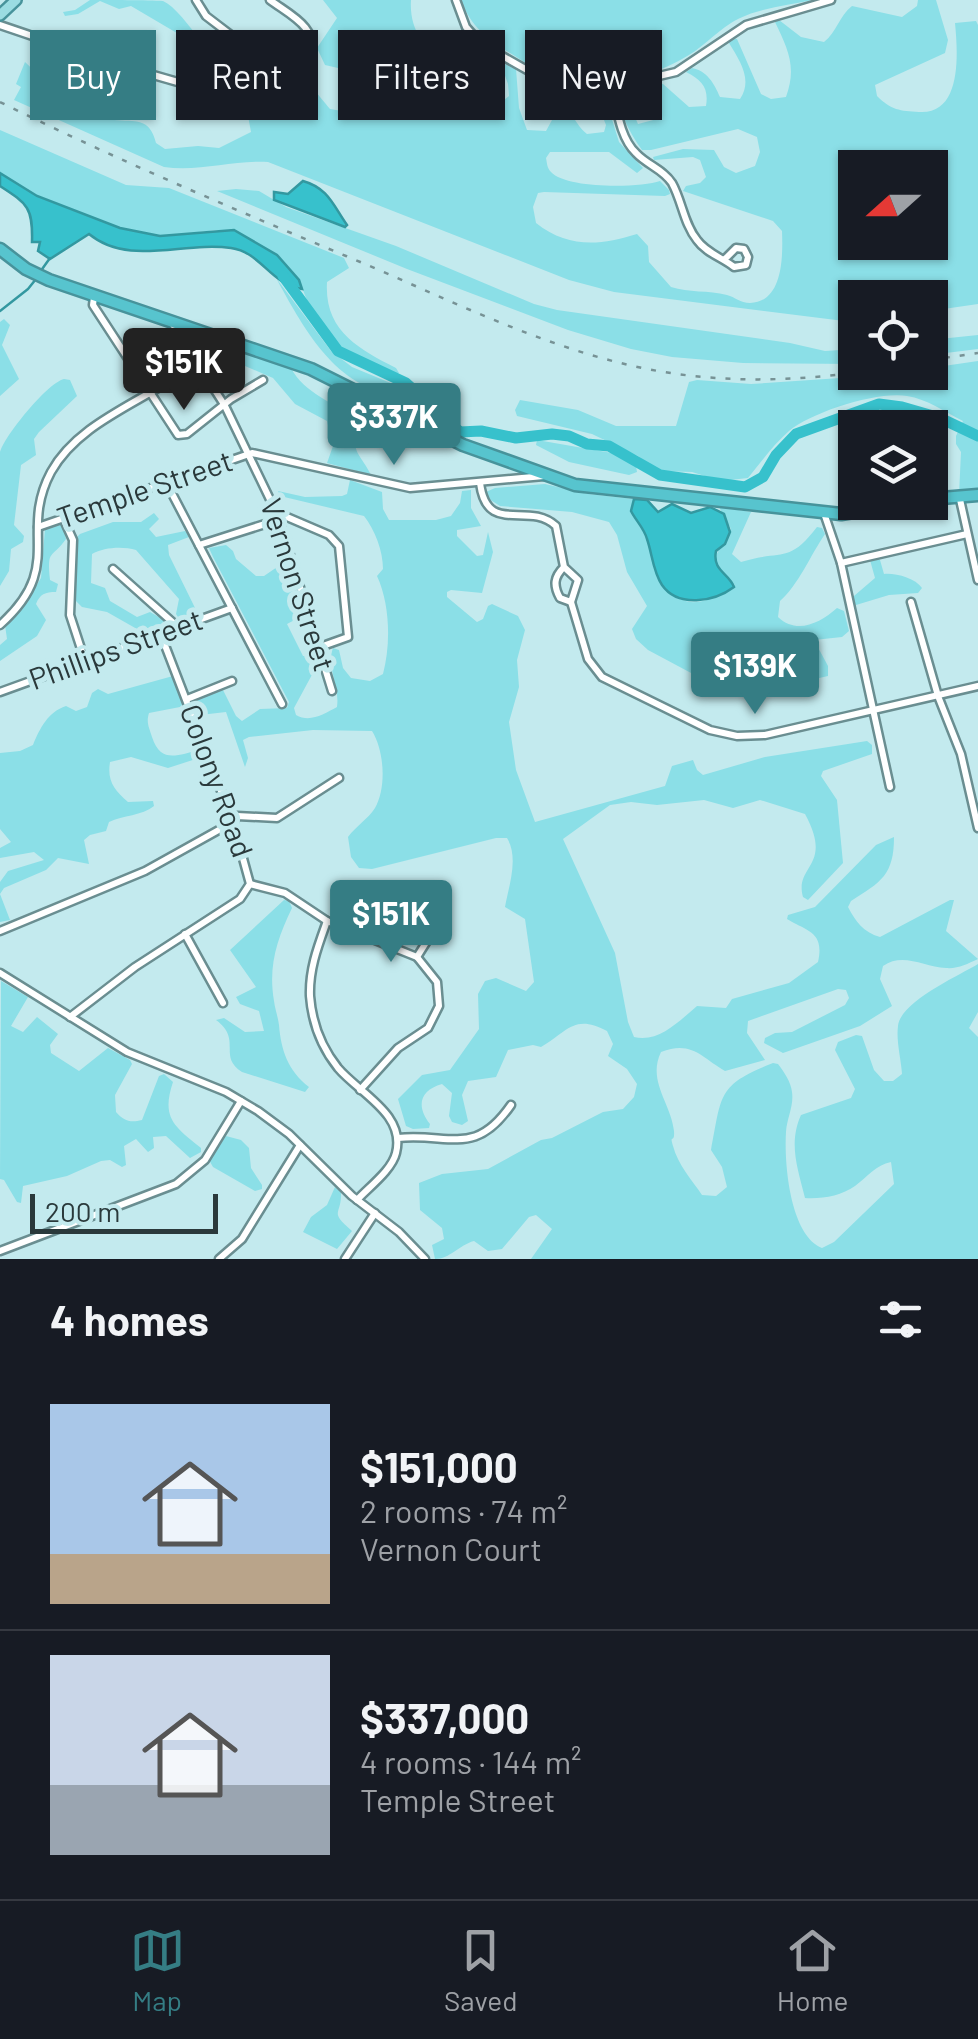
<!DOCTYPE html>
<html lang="en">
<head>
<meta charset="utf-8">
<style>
	body { margin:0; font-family:Barlow,sans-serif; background:#242831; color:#f1f3f6; height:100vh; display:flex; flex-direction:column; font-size:38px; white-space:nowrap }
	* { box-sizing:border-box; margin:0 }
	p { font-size:32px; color:#9ea1a6 }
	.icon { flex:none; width:55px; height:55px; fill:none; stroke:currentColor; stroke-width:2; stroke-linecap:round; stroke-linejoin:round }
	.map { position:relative; height:1259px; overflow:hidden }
	.side { display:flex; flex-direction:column; background:#171b24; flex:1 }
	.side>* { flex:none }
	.banner { position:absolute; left:30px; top:30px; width:920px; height:90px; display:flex; gap:20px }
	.needle { width:65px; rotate:249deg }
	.controls { position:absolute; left:838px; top:150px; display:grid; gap:20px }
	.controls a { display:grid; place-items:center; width:110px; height:110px; border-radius:0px; background:#171b24; box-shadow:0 2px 8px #0004; font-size:50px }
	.scale { position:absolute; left:30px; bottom:25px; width:188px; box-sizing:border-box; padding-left:10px; border:5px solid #2a393b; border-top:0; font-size:28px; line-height:35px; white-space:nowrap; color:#2a393b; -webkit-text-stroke:8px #c3eaee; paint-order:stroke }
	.price { position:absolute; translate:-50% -85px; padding:0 22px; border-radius:10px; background:#357d84; color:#fff; font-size:32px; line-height:65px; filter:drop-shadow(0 2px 5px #0008) }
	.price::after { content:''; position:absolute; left:50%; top:60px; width:30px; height:22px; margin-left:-15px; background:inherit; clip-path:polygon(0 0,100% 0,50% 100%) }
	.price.selected { background:#222; color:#fff }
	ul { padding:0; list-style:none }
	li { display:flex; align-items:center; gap:30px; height:250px; padding:0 50px }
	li+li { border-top:2px solid #363941 }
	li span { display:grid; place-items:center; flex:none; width:280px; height:200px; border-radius:0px; color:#555 }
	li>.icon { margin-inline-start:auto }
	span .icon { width:120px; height:120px; fill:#fffc; stroke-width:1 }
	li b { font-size:42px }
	h2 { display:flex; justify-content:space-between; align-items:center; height:120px; padding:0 50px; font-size:42px }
	.chip { padding:0 35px; border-radius:0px; background:#171b24; box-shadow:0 2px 8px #0004; font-size:35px; line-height:90px }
	.chip.selected { background:#357d84; color:#fff }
	.tab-bar { display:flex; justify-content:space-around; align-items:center; height:140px; border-top:2px solid #363941; background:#171b24; font-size:28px; color:#9ea1a6 }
	.tab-bar a { display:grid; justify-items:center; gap:5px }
	.tab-bar .selected { color:#357d84 }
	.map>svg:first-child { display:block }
	.green { fill:#8bdfe7; fill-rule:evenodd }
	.water { fill:#37c1cc; stroke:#3398a0; stroke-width:2.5 }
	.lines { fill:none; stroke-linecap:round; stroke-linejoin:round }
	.stream { stroke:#3398a0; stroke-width:2.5 }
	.river { stroke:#37c1cc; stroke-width:11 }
	.minor-casing { stroke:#6a8e91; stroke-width:11 }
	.major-casing { stroke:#47939b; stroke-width:14 }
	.highway-casing { stroke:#47939b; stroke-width:15 }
	.minor { stroke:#fff; stroke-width:6 }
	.major { stroke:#9adce2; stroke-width:9 }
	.highway { stroke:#57c4ce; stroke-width:10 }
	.rail { stroke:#779295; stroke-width:2.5; stroke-dasharray:5 10; stroke-linecap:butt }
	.labels { text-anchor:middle; stroke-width:10; stroke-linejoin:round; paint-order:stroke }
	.street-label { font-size:30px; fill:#2a393b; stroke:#c3eaee }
</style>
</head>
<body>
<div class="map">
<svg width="978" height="1259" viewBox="0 0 978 1259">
	<rect width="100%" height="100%" fill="#c3eaee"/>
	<!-- green -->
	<g class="green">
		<path d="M90,0C108,0 148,0 163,1C186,11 218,75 250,95C258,90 260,82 267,77C293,59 317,93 330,109L348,112L356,101L354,81L338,68L325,65L317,48L337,18L323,0H411C409,29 424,48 445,67C467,86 472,97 504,100L509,96L508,84L500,62L516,69L519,108L527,130L546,131L552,120C548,102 533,96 527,81C570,85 564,114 587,134L604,132L606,125L596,100L602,95L606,100L619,142L643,168L637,173L609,152H550L546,158C547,163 547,168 551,172C566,189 640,188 660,181L669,190L670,194L665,196L544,192L538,193L533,207L536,223C568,248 599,246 637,234L648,246L649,262L671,287C689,293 708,290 727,295C735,297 740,303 750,303C783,302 783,257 782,231L773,221L683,191L686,186L700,183L706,177L700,160L693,157L654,160L653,157L683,149L714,150L724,167L736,173L755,166L760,152L757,137L738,129L651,150H642C631,135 618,112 619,93L624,92L638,124L661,118L657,96L651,89L654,82L663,84L689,107L706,106C709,88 702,80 686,72L692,68C707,71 714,83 720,97L740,99C753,80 740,61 729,43L731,38L737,39L761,94L771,99L786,97C797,67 788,49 775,22L779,20L801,37L824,42C837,32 839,16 852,6L902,17L917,6L918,0H936L948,40L945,53L875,85L877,96C891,110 900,111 919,112C962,115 958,54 955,23L976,21L978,25V304L930,311V298H855V321L852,322L614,292L569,280L268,162C233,160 199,172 164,167L14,100L21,87L16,84L25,62L49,85L66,93L74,90L98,104L114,120C135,122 150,117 156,143L165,149L198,146L219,148L251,132L246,105L221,89L199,51L187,39L131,6L119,9L100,1L78,14L65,16L63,12L75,10ZM855,168H930V242H855Z"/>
		<path d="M461,0H812C786,6 754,8 731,23C714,34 700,50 682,59C654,75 596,94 564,85C548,80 532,67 518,58C492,42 472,30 461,0Z"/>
		<path d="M0,130L126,185L169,188L344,258L349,268L327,282C324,331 359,349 396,368L399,373L395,375L341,350L308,303L299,280L218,230L160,236L120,228L37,196L0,173Z"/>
		<polygon points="236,189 259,191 286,207 396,246 534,304 557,310 790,343 825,351 855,349 855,364 743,363 672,357 631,349 568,330 407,269 217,191"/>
		<path d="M276,278L331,351L352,367L393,384L394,388L391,393C333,386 301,323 276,278Z"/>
		<polygon points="4,319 10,325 2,345 19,379 0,396 0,322"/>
		<polygon points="978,335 978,349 930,355 930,340"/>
		<path d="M225,345L291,368C303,392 336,405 359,419L362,423C348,452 359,451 371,475L327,463L333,446L327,421L295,404L273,378L229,359L218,347Z"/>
		<path d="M978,361V495H959L961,452L956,444V436L963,421C945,412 927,399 907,396C877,391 812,412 789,431C774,444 761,462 748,478L721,481L692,472L658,471L638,456L592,434L517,416L515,410L520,400L578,410L616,426H676L689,382L697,380L751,384L930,372V368Z"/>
		<path d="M64,379L70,380L77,396L39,432L34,439L36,455L21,465L14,525L24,536L23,542L11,549L9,571L0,586C0,545 0,492 0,453C2,439 47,383 64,379Z"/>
		<polygon points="537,440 612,453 636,466 637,472 629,475 569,462 536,445"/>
		<path d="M350,480L382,492L383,509L389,520H436L451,516L460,503L462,491L471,490V508L481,526L457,530V536L477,556L483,555L488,532L493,552L482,593L451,590L447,592V597L477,622L483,619L488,606L492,604L518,616L525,630L517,660L519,687L509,722L516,770L535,822L665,786L672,766L693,760L697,770L703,775L765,757L867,741L872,745V754L823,771L821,776L837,800L843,863L808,900L803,897C794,865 834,867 805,814L760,800L733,808L704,800L657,805L631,802L610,805L563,839L615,953L628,1022L634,1037C659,1043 679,1021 697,1006L726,1008L732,999L789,983L818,962C825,931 806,931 787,919L788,915L815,907L876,845L894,837C894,875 881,882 851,901L848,907C856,922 863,932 880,937L950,900H954L946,931L978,959C967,964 958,969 946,968C924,967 903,952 883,966L880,979L892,1006L860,1026L783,1053L764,1043L765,1038L775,1033L792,1032L845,1005L849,998L846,990L838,989L748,1021L747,1033L765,1060L725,1071C702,1058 692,1040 661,1052C647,1081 671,1103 674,1131C675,1145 669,1133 673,1146C678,1165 692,1180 702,1195L716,1196L727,1187L722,1167L711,1150C722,1094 717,1085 773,1063L778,1064C784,1072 791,1082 792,1092C794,1106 787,1118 786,1132C784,1163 790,1235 822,1248L834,1242L894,1184L891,1162C876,1165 867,1177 855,1186C841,1196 822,1199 805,1198C798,1169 788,1144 801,1115L851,1098L855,1089L835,1050L838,1042L856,1035L862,1036L874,1070L884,1081H893L902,1074C901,1059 896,1041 898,1026C900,1002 958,976 978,964V1012L969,1028L978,1037V1259H531L552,1229L536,1215L529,1217L502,1249L488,1251L474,1241C459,1245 450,1259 435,1259L432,1245L444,1239L442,1228L420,1210L419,1183L442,1174L488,1169L541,1140L552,1138L603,1112L623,1109L634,1097L637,1084L627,1069L608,1056L613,1044L607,1031C574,1013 567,1032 541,1047L533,1045L508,1050L496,1077L468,1081L462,1095L468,1121L462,1125L452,1122L449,1116L452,1093L442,1084C421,1090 415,1105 430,1124L429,1128L413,1129L406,1126L398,1099L422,1075L450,1070L479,1029L478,994L485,981L496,978L526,991L534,982L525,919L505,907C509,885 519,858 507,838H496L372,869L359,868L351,857L348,837C356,826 368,819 375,808C387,787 384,750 372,731L313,730L249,737L243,740L248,758L245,767L226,712L200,715L196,699L223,690L236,716L242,721L260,709L287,708L289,702L213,557L209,548L226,545L233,551L236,559L256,576H264L283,563L290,567L305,610L304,615L287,624L303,656H314L316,660L314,671L294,708L296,715C310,723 324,714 337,707C340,686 326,668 333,648L339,650L343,668L351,678L370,681L383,674C391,644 390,604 377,576L383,569C383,551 375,530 364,516L280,496L278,491L305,497L342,496L347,494Z"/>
		<path d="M545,484L588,494L634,499L631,511C636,521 644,528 647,539C664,589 676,625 735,585C703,558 717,558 731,529L719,507L751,512L732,554L741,562C782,549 788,565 817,527L822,528L825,534C810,556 799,584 780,601L778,617C797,635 820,623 837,608L844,611L849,631L842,637L814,640L828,666V676L789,685H765L761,695L736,697L648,650L636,639L632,629L647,606L627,572L617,535L609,522L572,512L500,506L489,499L486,492L495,488Z"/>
		<path d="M154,513L159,519L149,529L156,537L185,531L188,534L189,537L168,545L169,555L197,612L196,618L180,620L176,614L179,599L136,550C123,546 104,547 92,554L91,583L105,588L110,601L137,617L150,612L164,620L167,628L144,633L107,612L82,607L76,601V538L80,534L113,522H141Z"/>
		<path d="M62,522L66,539C51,560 47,548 50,580L58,584L56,592C45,592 40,594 36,604L46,620L37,636L0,661V645L7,639L5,625L24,605L41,578L45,529Z"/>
		<path d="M874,556L880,560L884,574C896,573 915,578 922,588L918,593L889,595L856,605L852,603L854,596L875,578L870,560Z"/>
		<path d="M173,676L184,703L180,707L149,713C146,723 149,727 152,737C161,764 177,755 200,750L202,757L168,768L131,757L110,762C107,781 114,790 128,802L153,801L154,806C142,816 123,815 109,822L106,831L90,835L84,840L89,864L58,858L46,870L4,888L0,894L10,920L0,922V882L8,871L44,860L34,852L0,858V848L11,842L0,829V753L20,751L33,745C40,728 48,712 66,706L76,711L87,707L92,693L98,689L108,694Z"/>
		<path d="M284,900L289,901L292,908C277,939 268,966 274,1001C275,1009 278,1017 279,1025C281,1050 288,1071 309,1087L305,1092L242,1072C217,1056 243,1040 216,1020L224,1018L245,1032L264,1031L259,1011L240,1004L236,997L256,987L230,950Z"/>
		<path d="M1,981L28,997L11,1026L23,1032L37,1017L58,1034L50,1045L51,1053L79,1071L108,1048L130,1060L132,1064L115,1095L116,1112C124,1121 130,1123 142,1120L159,1076L164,1074L173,1082C161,1118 174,1126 201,1148V1152L190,1158L166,1136L153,1137L154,1148L148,1152L136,1139L124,1146L126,1165L122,1167L110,1160L101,1161L67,1176L23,1186L21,1203L17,1202L4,1180L0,1179Z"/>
		<polygon points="226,1136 241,1140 249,1148 251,1168 262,1185 262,1189 255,1191 213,1167 209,1160"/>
		<path d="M335,1187L341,1192C342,1216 328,1210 352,1231L337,1249L303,1232L311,1217L327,1205Z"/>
	</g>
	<!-- water -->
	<g class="water">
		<path d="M0,173L37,196L120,228L160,236L234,230L277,255L299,280L302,289C270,284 261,252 231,248C183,241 129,267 89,234L50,259L38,251L40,242H32C33,208 28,204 0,186Z"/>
		<path d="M303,181C328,188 333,205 347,225L345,227L274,200V192L288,194Z"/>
		<path d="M634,499L647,500L658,512L672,504L691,513L710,507L724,514L730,532L725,544L716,551C712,571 729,573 734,587C714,602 678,608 662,585C653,572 652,553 647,539C644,528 636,521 631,511Z"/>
	</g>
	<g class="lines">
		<!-- stream -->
		<g class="stream">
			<polyline points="40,272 50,258"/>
			<polyline points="0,311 28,289 36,279"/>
		</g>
		<!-- river -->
		<polyline class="river" points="283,276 338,351 406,383 460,432 481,431 516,438 552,434 569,436 587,444 609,446 660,475 745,487 763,477 776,455 796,434 879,404 902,407 940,418 978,436"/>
		<!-- minor casing -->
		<g class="minor-casing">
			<g id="minor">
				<path d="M196,0L206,16L270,65C286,74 300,71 311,57C319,27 290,15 270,0"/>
				<polyline points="456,0 466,27 481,44 566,92 582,94 676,72 746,25 831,0"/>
				<polyline points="0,25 115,64 230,97"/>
				<path d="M612,88C617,109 620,138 636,153C647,165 663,169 672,183C682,201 684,224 697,240C706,253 723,258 734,267L746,265L748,257L744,249L736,248L726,258"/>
				<polyline points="94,297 93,305 178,435 187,434 231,399 263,380"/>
				<polyline points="172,323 225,406 278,516 332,691"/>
				<path d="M480,483C487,537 528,500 556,526L564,567C554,577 553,585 560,598L571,602L578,580L564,567"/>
				<polyline points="167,484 282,704"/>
				<polyline points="959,495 978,580"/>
				<polyline points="824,513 841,563 890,787"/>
				<polyline points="63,518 73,540 70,615 85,661"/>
				<polyline points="38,527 252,453 410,488 544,476"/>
				<polyline points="199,545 287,517 329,535 339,546 348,637 320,647"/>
				<polyline points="841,563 967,534"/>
				<polyline points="113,569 179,628"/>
				<polyline points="571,602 588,659 602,677 710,730 737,736 765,735 978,686"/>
				<polyline points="911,602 938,696 961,754 978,828"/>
				<path d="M0,625C66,566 18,534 51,472C81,418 152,400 197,361C204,355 211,346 217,338"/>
				<polyline points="0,692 232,608"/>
				<polyline points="187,699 232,681"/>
				<polyline points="250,884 285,893 327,921 417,957 437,982 439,1006 428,1028 398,1048 360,1090"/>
				<path d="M327,921C318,946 309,969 310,996C312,1022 322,1048 338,1068C359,1093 406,1114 396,1153C392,1170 369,1187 357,1200"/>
				<polyline points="0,931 145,871 233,822 237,816 277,818 339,778"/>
				<polyline points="185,934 223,1003"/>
				<polyline points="417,957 442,917"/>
				<polyline points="0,973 127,1052 226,1092 258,1111 289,1134 352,1196 399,1232 425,1259"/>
				<polyline points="70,1017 135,967 240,899 250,884 233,822 161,635"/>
				<path d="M398,1138C451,1133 475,1157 511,1105"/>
				<polyline points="0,1251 176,1184 205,1160 241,1101"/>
				<polyline points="219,1259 242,1239 300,1145"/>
				<polyline points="345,1259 375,1213"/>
			</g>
		</g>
		<!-- major casing -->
		<g class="major-casing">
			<polyline id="major" points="0,15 16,0"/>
		</g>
		<!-- highway casing -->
		<g class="highway-casing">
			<g id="highway">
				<polyline points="0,249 26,269 49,280 311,369 463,445 575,485 841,514 915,502"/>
				<polyline points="930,499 978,495"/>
			</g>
		</g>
		<!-- minor -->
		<use href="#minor" class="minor"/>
		<!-- major -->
		<use href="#major" class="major"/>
		<!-- highway -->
		<use href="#highway" class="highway"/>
		<!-- rail -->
		<g class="rail">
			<path d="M0,102C113,158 229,207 346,256C447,298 550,352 658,371C726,383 793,381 861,372"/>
			<polyline points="930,360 978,353"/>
		</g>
	</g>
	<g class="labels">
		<!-- street labels -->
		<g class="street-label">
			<text transform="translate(145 490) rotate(-19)" y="10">Temple Street</text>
			<text transform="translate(297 585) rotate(72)" y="10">Vernon Street</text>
			<text transform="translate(116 650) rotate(-20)" y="10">Phillips Street</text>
			<text transform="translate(216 781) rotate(70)" y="10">Colony Road</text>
		</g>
	</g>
</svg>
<div class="controls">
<a><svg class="needle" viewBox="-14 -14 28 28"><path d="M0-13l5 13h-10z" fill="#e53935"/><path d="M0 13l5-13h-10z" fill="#9ea1a6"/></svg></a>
<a><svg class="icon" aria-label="locate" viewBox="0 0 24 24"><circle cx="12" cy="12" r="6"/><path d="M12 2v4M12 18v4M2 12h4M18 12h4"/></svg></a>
<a><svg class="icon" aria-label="layers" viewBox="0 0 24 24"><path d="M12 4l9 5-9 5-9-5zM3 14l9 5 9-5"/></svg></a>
</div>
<div class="scale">200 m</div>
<b class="price selected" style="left:184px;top:413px">$151K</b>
<b class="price" style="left:394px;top:468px">$337K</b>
<b class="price" style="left:755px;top:717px">$139K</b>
<b class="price" style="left:391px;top:965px">$151K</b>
<div class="banner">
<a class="chip selected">Buy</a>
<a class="chip">Rent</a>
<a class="chip">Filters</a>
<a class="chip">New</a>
</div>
</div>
<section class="side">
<h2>4 homes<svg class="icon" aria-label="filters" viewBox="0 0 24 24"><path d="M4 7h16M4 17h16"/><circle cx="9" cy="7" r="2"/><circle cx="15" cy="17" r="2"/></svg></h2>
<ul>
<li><span style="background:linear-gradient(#a9c7e8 75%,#b9a48a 0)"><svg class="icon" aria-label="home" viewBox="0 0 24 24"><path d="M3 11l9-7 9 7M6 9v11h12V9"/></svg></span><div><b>$151,000</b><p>2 rooms · 74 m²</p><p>Vernon Court</p></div></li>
<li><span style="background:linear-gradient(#c9d6e8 65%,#9aa5b1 0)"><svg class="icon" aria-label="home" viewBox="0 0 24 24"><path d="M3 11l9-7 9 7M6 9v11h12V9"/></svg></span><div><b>$337,000</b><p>4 rooms · 144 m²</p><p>Temple Street</p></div></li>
</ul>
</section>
<nav class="tab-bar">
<a class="selected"><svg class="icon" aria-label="map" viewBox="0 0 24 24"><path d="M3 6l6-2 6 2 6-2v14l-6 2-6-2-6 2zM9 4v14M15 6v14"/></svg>Map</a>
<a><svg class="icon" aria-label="saved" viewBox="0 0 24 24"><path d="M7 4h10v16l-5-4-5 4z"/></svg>Saved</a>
<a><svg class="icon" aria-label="home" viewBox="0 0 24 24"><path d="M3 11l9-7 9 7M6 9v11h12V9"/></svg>Home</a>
</nav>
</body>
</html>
